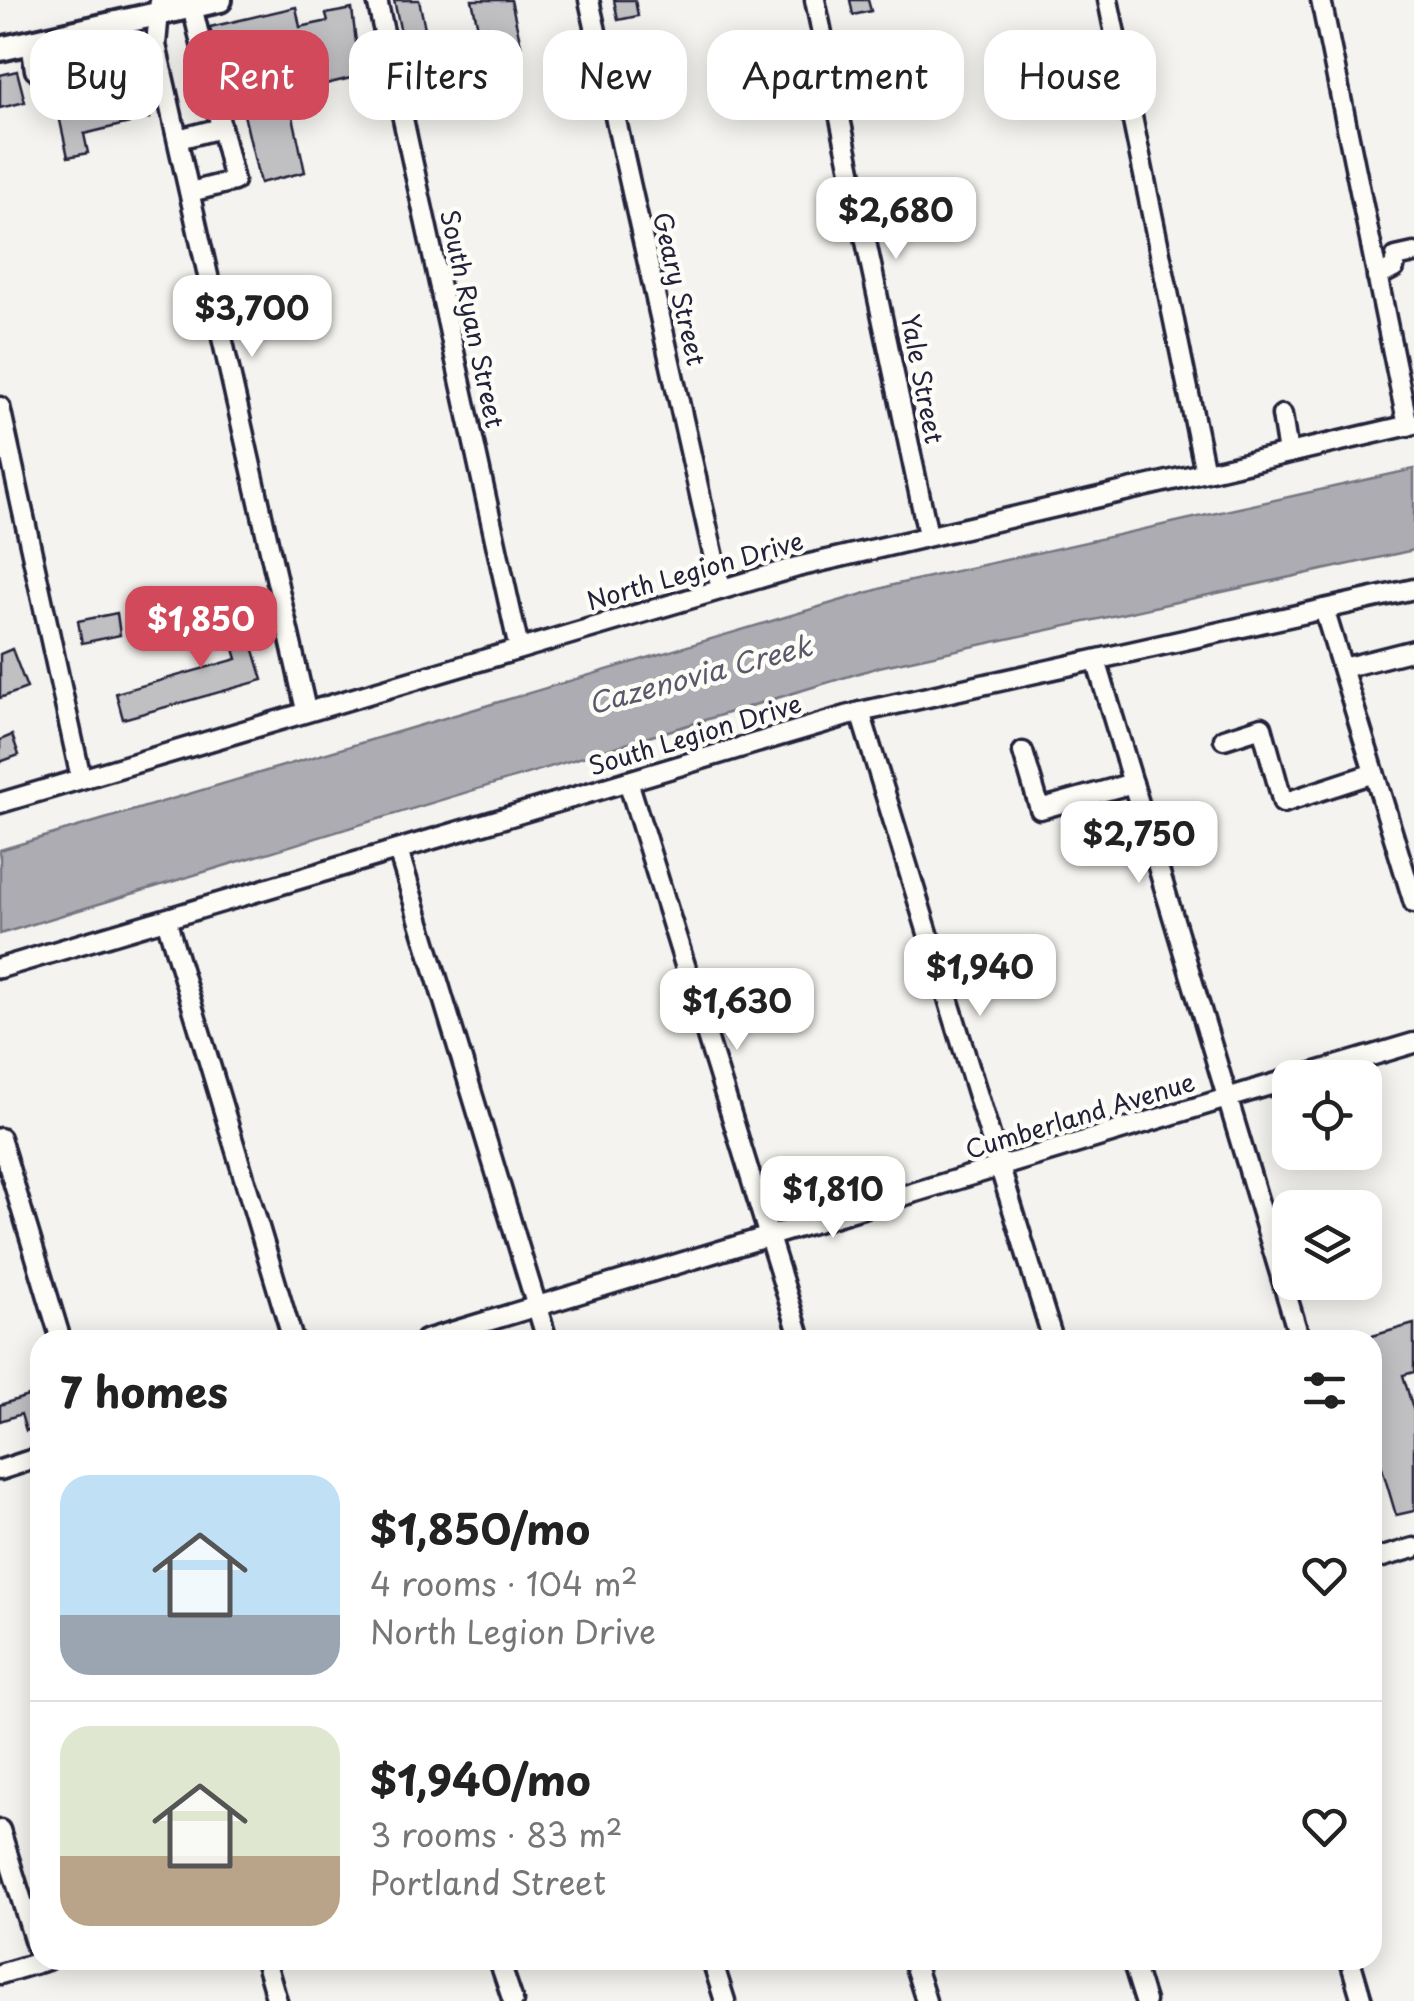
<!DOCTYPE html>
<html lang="en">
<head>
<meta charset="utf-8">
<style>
	body { margin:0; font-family:"Playpen Sans",sans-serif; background:#f6f6f6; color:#222; height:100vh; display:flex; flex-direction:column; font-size:38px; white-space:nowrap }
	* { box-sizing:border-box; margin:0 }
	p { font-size:32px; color:#767676 }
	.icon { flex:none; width:55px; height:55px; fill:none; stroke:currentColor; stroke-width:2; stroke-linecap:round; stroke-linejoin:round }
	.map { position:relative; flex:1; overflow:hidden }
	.panel { position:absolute; left:30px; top:1330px; width:1352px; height:640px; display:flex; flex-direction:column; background:#fff; border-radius:30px; box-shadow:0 5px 25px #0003 }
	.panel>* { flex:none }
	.hud { position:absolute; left:30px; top:30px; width:1355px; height:90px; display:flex; gap:20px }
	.fabs { position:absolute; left:1272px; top:1060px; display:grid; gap:20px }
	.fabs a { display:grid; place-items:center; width:110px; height:110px; border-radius:20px; background:#fff; box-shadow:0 5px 25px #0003; font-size:50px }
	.price { position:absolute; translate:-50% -85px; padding:0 22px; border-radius:20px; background:#fff; color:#222; font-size:32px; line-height:65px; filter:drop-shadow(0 2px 5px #0008) }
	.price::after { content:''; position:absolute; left:50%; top:60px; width:30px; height:22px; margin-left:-15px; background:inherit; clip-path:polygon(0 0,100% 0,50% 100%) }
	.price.active { background:#d1495b; color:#fff }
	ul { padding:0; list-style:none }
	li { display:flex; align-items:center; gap:30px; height:250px; padding:0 30px }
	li+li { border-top:2px solid #e0e0e0 }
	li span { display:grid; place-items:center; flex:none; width:280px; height:200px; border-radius:30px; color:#555 }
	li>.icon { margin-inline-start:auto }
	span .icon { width:120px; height:120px; fill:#fffc; stroke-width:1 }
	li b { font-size:42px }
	h2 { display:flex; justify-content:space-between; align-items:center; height:120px; padding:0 30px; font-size:42px }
	.tag { padding:0 35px; border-radius:30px; background:#fff; box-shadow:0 5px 25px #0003; font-size:35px; line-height:90px }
	.tag.active { background:#d1495b; color:#fff }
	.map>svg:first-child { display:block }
	.water { fill:#acacb2; stroke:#757582; stroke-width:2.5 }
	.building { fill:#c0bfc2; stroke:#22223b; stroke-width:2.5 }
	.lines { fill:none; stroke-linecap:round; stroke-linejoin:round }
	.minor-casing { stroke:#22223b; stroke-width:25 }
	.major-casing { stroke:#22223b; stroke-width:30 }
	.minor { stroke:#fdfcf7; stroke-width:18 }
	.major { stroke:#fdfcf7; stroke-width:22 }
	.labels { text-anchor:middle; stroke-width:9; stroke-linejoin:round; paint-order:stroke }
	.street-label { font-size:25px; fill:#22223b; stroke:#fdfcf7 }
	.water-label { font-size:28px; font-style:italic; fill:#59596b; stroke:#fdfcf7 }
</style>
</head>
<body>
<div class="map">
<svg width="1414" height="2001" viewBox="0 0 1414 2001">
	<rect width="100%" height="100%" fill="#f4f3ef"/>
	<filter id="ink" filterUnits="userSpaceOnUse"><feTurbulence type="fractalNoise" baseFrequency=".01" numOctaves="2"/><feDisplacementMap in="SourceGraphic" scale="20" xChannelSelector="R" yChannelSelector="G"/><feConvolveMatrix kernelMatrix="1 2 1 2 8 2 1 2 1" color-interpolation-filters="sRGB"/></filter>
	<g filter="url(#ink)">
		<!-- water -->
		<polygon class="water" points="1414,469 1414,550 879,667 0,934 0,850 893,585"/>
		<!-- building -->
		<g class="building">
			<polygon points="394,0 419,0 433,66 409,72"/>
			<polygon points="472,0 511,0 521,45 493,51 487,26 478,28"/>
			<polygon points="614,0 635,0 638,16 618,20"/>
			<polygon points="850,0 868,0 871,11 853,15"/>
			<polygon points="296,7 300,27 328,21 326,14 352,9 358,59 352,61 355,77 288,93 305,172 260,183 228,46 215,49 210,27"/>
			<polygon points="136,48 150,118 84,134 88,153 68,157 48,66 71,61 78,70 86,71 94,64 95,56"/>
			<polygon points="17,71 25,102 0,108 0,75"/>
			<polygon points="236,590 263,680 123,719 116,693 237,659 218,595"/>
			<polygon points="117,613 120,635 82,643 78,621"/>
			<polygon points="12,649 27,688 0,698 0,654"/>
			<polygon points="12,735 19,755 0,762 0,740"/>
			<polygon points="1414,1324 1414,1372 1403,1375 1414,1412 1414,1511 1396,1515 1379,1458 1372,1460 1372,1336"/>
			<polygon points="37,1393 40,1426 26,1431 21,1414 0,1421 0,1405"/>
		</g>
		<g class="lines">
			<!-- minor casing -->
			<g class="minor-casing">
				<g id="minor">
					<polyline points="160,0 156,45 306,710"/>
					<polyline points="377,0 519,649"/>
					<polyline points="589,0 721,589"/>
					<polyline points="815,0 928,535"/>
					<polyline points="1108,0 1205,472"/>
					<polyline points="1321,0 1408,426"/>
					<polyline points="79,32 83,59"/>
					<polyline points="31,42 35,70"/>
					<polyline points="178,139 221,128"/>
					<polyline points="190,192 234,181 192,6"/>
					<polyline points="1377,277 1394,268 1396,257 1414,253"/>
					<polyline points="0,407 81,778"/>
					<polyline points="1282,415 1288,453"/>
					<polyline points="1324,609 1414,903"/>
					<polyline points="1096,660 1300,1340"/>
					<polyline points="1343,668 1414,650"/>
					<polyline points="860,712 1053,1340"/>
					<polyline points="1224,739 1262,727 1283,803 1374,773"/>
					<polyline points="1023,752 1040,809 1133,783"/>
					<polyline points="628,781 801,1340"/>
					<polyline points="0,803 797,567 1414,424"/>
					<polyline points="398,850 547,1340"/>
					<polyline points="166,919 293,1340"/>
					<polyline points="0,968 860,712 1414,589"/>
					<polyline points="1296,1078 1414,1043"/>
					<polyline points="0,1138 61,1340"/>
					<polyline points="425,1340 1290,1079"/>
					<polyline points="0,1470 40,1457"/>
					<polyline points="1372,1560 1414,1548"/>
					<polyline points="0,1830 41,1962"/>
					<polyline points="265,1960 277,2001"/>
					<polyline points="499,1960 513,2001"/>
					<polyline points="712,1960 725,2001"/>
					<polyline points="913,1960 926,2001"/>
					<polyline points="1132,1960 1145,2001"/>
					<polyline points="1350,1960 1362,2001"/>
					<polyline points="0,1974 47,1960"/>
				</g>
			</g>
			<!-- major casing -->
			<g class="major-casing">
				<polyline id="major" points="0,49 220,0"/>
			</g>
			<!-- minor -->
			<use href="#minor" class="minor"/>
			<!-- major -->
			<use href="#major" class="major"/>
		</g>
	</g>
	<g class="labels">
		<!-- street labels -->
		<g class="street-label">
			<text transform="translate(679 289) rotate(77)" y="9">Geary Street</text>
			<text transform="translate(472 319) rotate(78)" y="9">South Ryan Street</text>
			<text transform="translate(922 379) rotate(79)" y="9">Yale Street</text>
			<text transform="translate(695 571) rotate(-16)" y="9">North Legion Drive</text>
			<text transform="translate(695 735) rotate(-17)" y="9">South Legion Drive</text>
			<text transform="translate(1080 1116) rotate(-17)" y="9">Cumberland Avenue</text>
		</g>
		<!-- water labels -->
		<g class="water-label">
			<text transform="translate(700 675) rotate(-15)" y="10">Cazenovia Creek</text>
		</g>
	</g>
</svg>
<div class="fabs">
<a><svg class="icon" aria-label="locate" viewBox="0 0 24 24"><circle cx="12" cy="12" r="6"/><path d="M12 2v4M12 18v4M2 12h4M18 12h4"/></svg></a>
<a><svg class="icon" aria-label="layers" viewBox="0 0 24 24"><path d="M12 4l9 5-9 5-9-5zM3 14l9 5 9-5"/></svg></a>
</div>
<b class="price" style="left:896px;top:262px">$2,680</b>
<b class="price" style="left:252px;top:360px">$3,700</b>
<b class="price active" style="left:201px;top:671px">$1,850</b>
<b class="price" style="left:1139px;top:886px">$2,750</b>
<b class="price" style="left:980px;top:1019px">$1,940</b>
<b class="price" style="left:737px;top:1053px">$1,630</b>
<b class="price" style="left:833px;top:1241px">$1,810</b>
<div class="hud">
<a class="tag">Buy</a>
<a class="tag active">Rent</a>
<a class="tag">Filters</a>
<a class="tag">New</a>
<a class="tag">Apartment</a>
<a class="tag">House</a>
</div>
<section class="panel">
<h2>7 homes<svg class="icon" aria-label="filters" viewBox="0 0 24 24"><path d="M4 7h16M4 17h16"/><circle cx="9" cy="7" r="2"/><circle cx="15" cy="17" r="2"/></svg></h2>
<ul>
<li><span style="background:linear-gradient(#bfe0f5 70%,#9aa5b1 0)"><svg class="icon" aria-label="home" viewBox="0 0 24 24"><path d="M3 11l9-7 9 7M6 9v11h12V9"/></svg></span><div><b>$1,850/mo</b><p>4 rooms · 104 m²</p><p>North Legion Drive</p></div><svg class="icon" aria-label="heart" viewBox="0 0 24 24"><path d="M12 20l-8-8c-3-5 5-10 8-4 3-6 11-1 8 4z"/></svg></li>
<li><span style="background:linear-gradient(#dfe7d0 65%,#b9a48a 0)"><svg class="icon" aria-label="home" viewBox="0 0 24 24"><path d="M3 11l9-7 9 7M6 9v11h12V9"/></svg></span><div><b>$1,940/mo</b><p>3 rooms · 83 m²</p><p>Portland Street</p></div><svg class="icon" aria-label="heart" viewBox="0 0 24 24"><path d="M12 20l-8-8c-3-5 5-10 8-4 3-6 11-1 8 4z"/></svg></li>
</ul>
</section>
</div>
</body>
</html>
